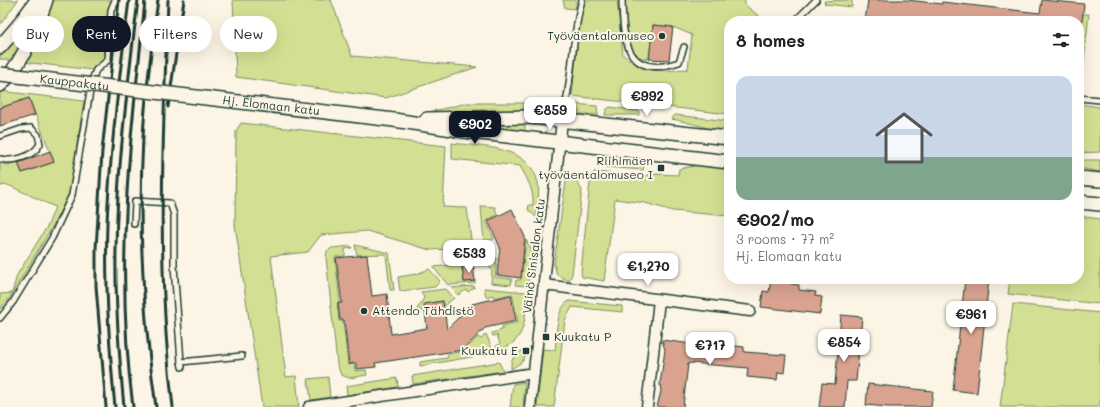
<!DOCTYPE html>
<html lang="en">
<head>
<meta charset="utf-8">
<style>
	body { margin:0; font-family:Mali,sans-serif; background:#f2f2f2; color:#222; height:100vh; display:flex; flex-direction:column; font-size:15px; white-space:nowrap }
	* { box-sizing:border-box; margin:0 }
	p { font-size:13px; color:#767676 }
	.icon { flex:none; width:22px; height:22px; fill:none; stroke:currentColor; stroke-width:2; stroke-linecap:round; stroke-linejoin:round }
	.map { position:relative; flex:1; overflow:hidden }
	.panel { position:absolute; left:724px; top:16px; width:360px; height:268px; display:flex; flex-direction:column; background:#fff; border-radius:16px; box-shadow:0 4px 16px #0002 }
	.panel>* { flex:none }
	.guide { position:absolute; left:12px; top:16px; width:380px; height:36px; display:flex; gap:8px }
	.price { position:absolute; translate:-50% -34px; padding:0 9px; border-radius:8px; background:#fff; color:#222; font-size:13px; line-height:26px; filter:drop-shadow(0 1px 2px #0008) }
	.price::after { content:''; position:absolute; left:50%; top:24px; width:12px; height:9px; margin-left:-6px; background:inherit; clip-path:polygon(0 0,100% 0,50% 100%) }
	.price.selected { background:#111827; color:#fff }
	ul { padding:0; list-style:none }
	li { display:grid; align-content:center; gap:8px; height:212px; padding:0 12px }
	li span { display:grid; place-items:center; height:124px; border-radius:12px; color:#555 }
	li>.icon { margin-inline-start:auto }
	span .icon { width:72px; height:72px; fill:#fffc; stroke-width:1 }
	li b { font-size:17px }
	h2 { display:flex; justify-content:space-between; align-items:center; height:48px; padding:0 12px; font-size:17px }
	.chip { padding:0 14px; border-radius:18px; background:#fff; box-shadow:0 4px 16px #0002; font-size:14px; line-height:36px }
	.chip.selected { background:#111827; color:#fff }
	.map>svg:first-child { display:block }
	.green { fill:#d3df92; stroke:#798e63 }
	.building { fill:#d9a390; stroke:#1f3d34 }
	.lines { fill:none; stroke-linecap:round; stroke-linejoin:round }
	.service-casing { stroke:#1f3d34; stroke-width:8 }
	.minor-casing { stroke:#1f3d34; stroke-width:13 }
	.tertiary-casing { stroke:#1f3d34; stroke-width:16 }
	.service { stroke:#fcf5e5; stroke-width:5 }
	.minor { stroke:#fcf5e5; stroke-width:10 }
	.tertiary { stroke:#fcf5e5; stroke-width:13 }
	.rail { stroke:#1f3d34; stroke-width:3 }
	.tertiary-bridge-casing { stroke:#1f3d34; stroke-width:16; stroke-linecap:butt }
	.tertiary-bridge { stroke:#fcf5e5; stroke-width:13 }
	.poi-dot { fill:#1f3d34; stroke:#fcf5e5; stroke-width:1.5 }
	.labels { text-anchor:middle; stroke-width:4; stroke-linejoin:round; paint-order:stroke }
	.poi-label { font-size:12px; fill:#1f3d34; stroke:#fcf5e5; text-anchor:end }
	.street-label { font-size:12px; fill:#1f3d34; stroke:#fcf5e5 }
</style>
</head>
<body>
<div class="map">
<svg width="1100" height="407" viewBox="0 0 1100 407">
	<rect width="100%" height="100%" fill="#fcf5e5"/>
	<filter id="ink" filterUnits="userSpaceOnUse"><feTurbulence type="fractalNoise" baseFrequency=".025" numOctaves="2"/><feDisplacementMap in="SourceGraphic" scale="8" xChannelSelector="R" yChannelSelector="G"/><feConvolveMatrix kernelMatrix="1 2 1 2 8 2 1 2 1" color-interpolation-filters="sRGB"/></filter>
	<g filter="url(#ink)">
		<!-- green -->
		<g class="green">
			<polygon points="2,0 18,0 0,25 0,2"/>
			<polygon points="52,0 113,0 110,7 102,71 23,62"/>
			<polygon points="233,0 331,0 352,56 477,67 386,98 236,77"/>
			<polygon points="563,0 577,0 575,9 565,8"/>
			<path d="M585,0H617L623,55C649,75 657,71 688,69L692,35L673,27L653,25L649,59L637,57C626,39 626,21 625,0H745V5L765,21H729V114L572,96L579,26Z"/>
			<polygon points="852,0 852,7 825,4 824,1"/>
			<polygon points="1083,14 1089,14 1081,88 1079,88 1079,48"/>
			<polygon points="24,28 27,31 13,61 0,59 0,54"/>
			<polygon points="0,91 84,101 69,194 51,229 9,299 0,309 0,294 12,293 17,275 48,225 55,207 8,185 0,186 0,163 8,165 18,162 22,173 54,162 29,98 0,108"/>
			<polygon points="467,103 525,103 524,110 434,114 429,112"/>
			<polygon points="541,103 557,103 551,109 536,112 537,106"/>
			<polygon points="574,104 597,106 598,115 580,114"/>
			<polygon points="1079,104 1100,107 1100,152 1079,153"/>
			<polygon points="610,107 639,111 639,115 605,115 606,110"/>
			<path d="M675,115L729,121V132C709,130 691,122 671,119Z"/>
			<polygon points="505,122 525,124 525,131 471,126 468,123"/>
			<polygon points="241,123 446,146 443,207 467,208 472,248 430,250 367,231 321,235 308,252 271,256 286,377 296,376 299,407 262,407 235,225 236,131"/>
			<path d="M452,143C482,147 530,145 538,183C540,194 537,206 536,217L528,210L529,205H533C534,189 527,179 520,166L452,159Z"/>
			<polygon points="601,154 615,155 642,163 644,166 643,170 605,167 601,165"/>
			<polygon points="1079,160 1100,160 1100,172 1079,168"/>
			<polygon points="699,165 729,169 729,216 673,211 645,203 615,199 604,281 582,277 581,272 590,182 594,172 643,176 654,174 678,175 679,169"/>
			<polygon points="567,174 572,175 582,190 572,274 569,281 557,275 554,264"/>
			<polygon points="481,206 495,207 497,215 486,221 494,239 484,242"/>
			<polygon points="1079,216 1100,219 1100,304 1008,294 1010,279 1079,279"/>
			<polygon points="526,240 532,250 528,284 526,286 515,285 516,280 521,280"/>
			<polygon points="355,245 389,253 394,290 390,290 386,254 357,255"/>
			<polygon points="351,246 352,248 345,249 345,256 335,257 340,302 337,303 339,321 343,321 348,365 354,364 355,371 366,370 367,375 349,378 341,375 337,364 326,257 327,251 332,248"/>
			<polygon points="494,249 493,257 497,258 495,277 512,279 511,285 491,283 492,270 487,265 485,257"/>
			<polygon points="473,263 473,265 462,267 464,282 475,281 475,283 448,285 433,267"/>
			<polygon points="429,269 440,281 435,287 400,291 398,277 417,274"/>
			<polygon points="473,286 475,287 468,292 466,290 458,295 451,288"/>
			<path d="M484,288L525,292L527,294C526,309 526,330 515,341C511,345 504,348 498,351L496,346L500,344L497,335L493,336L492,333L502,330V326L518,322L512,294L494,298L493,295L486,297Z"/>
			<polygon points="446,289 454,298 444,306 443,301 424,304 425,312 417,309 424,298 421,292"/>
			<path d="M569,301L622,306V312L572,307L565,320L554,407H537L543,349L555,350C557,335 555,310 569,301Z"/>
			<polygon points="1013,304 1100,313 1100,407 1000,407"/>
			<polygon points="486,334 494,353 420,366 420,362 447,358 448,354 464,351 478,337 481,339"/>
			<path d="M529,348L522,362L511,369C510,356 518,352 529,348Z"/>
			<polygon points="499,362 503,371 413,384 412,376"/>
			<polygon points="328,377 330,397 311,400 308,379"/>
			<polygon points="397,378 398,387 347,395 346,386"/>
			<polygon points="525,382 523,407 510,407 513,384"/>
		</g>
		<!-- building -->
		<g class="building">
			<polygon points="868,0 907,0 942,4 942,2 1040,13 1042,0 1084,4 1082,21 865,21"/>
			<polygon points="653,25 673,27 669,60 649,59"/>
			<polygon points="29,98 35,115 0,126 0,108"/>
			<polygon points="50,151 54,162 22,173 18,163"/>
			<polygon points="512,209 525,237 521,278 497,275 500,247 488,221"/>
			<polygon points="367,255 372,296 387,294 391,334 427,328 424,304 443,301 447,329 472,304 511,295 516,321 485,328 463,350 375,363 376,367 356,369 356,363 349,364 344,320 340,320 338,303 342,303 336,258"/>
			<polygon points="473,265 475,281 464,282 462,267"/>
			<polygon points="771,279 792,279 791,284 799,285 799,290 816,292 815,296 822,297 820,314 761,307 763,291 769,292"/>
			<polygon points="965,279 989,279 977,393 953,390"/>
			<polygon points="841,315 862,317 856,381 847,381 845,407 819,407 822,383 835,384"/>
			<polygon points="706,339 721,340 721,344 744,347 744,352 786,355 784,373 778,372 777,380 747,377 748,368 691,363 688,364 683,407 657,407 661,391 660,384 665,350 662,340 706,346"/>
			<polygon points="868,384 933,391 931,407 888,407 866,405"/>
		</g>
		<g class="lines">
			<!-- service casing -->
			<g class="service-casing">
				<g id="service">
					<path d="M622,0C623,41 626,80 679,62L684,47"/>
					<polyline points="795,21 816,0"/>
					<polyline points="1079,98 1100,100"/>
					<path d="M562,120C573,81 571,39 582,0"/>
					<path d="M0,136L21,129L31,128L38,135L40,144C33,157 14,162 0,159"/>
					<polyline points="134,224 135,201 170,203 174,215 174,266 181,362"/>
					<polyline points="0,318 13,302 52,238 72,195 92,80 96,70 108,60 111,10 115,0"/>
					<polyline points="182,367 181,362 242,356"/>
				</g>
			</g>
			<!-- minor casing -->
			<g class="minor-casing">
				<g id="minor">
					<polyline points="544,285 750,311"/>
					<polyline points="309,407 534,373"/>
					<polyline points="530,407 562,121"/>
					<polyline points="647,407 659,300"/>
				</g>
			</g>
			<!-- tertiary casing -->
			<g class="tertiary-casing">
				<g id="tertiary">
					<polyline points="0,47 18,26 37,0"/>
					<path d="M0,85C21,66 37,27 46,0"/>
					<polyline points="427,119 530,117 729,138"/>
					<polyline points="394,120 472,132 729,162"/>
					<polyline points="1079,178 1100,180"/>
					<polyline points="1079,202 1100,204"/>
				</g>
			</g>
			<!-- service -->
			<use href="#service" class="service"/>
			<!-- minor -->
			<use href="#minor" class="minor"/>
			<!-- tertiary -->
			<use href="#tertiary" class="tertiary"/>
			<!-- rail -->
			<g class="rail">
				<path d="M168,0C163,136 156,271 173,407"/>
				<polyline points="168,107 184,0"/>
				<polyline points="106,407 96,286 96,249 102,151 119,0"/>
				<path d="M115,407C109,346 105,284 107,223C110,148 120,74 129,0"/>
				<path d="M124,407C119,355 115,303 116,250C117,166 128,83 138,0"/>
				<path d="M133,407C121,318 123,227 131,138C135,92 141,46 145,0"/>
				<path d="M156,407C143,318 138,228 143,138C145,92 152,46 158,0"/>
			</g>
			<!-- tertiary-bridge casing -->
			<g class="tertiary-bridge-casing">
				<g id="tertiary-bridge">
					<path id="s1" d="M0,74L394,120"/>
				</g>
			</g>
			<!-- tertiary-bridge -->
			<use href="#tertiary-bridge" class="tertiary-bridge"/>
		</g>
	</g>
	<!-- markers -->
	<g class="poi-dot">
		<circle cx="662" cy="36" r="4"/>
		<rect x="657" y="164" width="8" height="8" rx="2"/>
		<circle cx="364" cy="311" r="4"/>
		<rect x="542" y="333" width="8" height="8" rx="2"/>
		<rect x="522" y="347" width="8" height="8" rx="2"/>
	</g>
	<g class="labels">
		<!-- poi labels -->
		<g class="poi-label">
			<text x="654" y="40">Työväentalomuseo</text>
			<text x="653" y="165">Riihimäen<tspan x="653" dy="14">työväentalomuseo I</tspan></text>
			<text x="372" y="315" text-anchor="start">Attendo Tähdistö</text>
			<text x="554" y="341" text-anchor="start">Kuukatu P</text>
			<text x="518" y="355">Kuukatu E</text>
		</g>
		<!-- street labels -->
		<g class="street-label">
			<text dy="4" stroke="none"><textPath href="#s1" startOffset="75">Kauppakatu</textPath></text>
			<text dy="4" stroke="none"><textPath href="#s1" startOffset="273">Hj. Elomaan katu</textPath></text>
			<text transform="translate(534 256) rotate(-83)" y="4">Väinö Sinisalon katu</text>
		</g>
	</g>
</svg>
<b class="price" style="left:647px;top:117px">€992</b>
<b class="price" style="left:550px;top:131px">€859</b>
<b class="price selected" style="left:475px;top:145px">€902</b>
<b class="price" style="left:469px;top:274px">€533</b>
<b class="price" style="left:648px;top:287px">€1,270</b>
<b class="price" style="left:971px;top:335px">€961</b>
<b class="price" style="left:844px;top:363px">€854</b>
<b class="price" style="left:710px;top:366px">€717</b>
<div class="guide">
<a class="chip">Buy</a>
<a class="chip selected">Rent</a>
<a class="chip">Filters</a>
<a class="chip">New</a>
</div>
<section class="panel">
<h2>8 homes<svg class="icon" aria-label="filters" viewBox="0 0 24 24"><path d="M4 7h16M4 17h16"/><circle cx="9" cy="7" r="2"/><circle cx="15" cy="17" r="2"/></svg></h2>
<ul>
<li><span style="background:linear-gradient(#c9d6e8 65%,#7fa58c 0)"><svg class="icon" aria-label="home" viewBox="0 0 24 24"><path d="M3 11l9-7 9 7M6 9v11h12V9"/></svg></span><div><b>€902/mo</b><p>3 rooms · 77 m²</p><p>Hj. Elomaan katu</p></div></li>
</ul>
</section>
</div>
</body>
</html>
